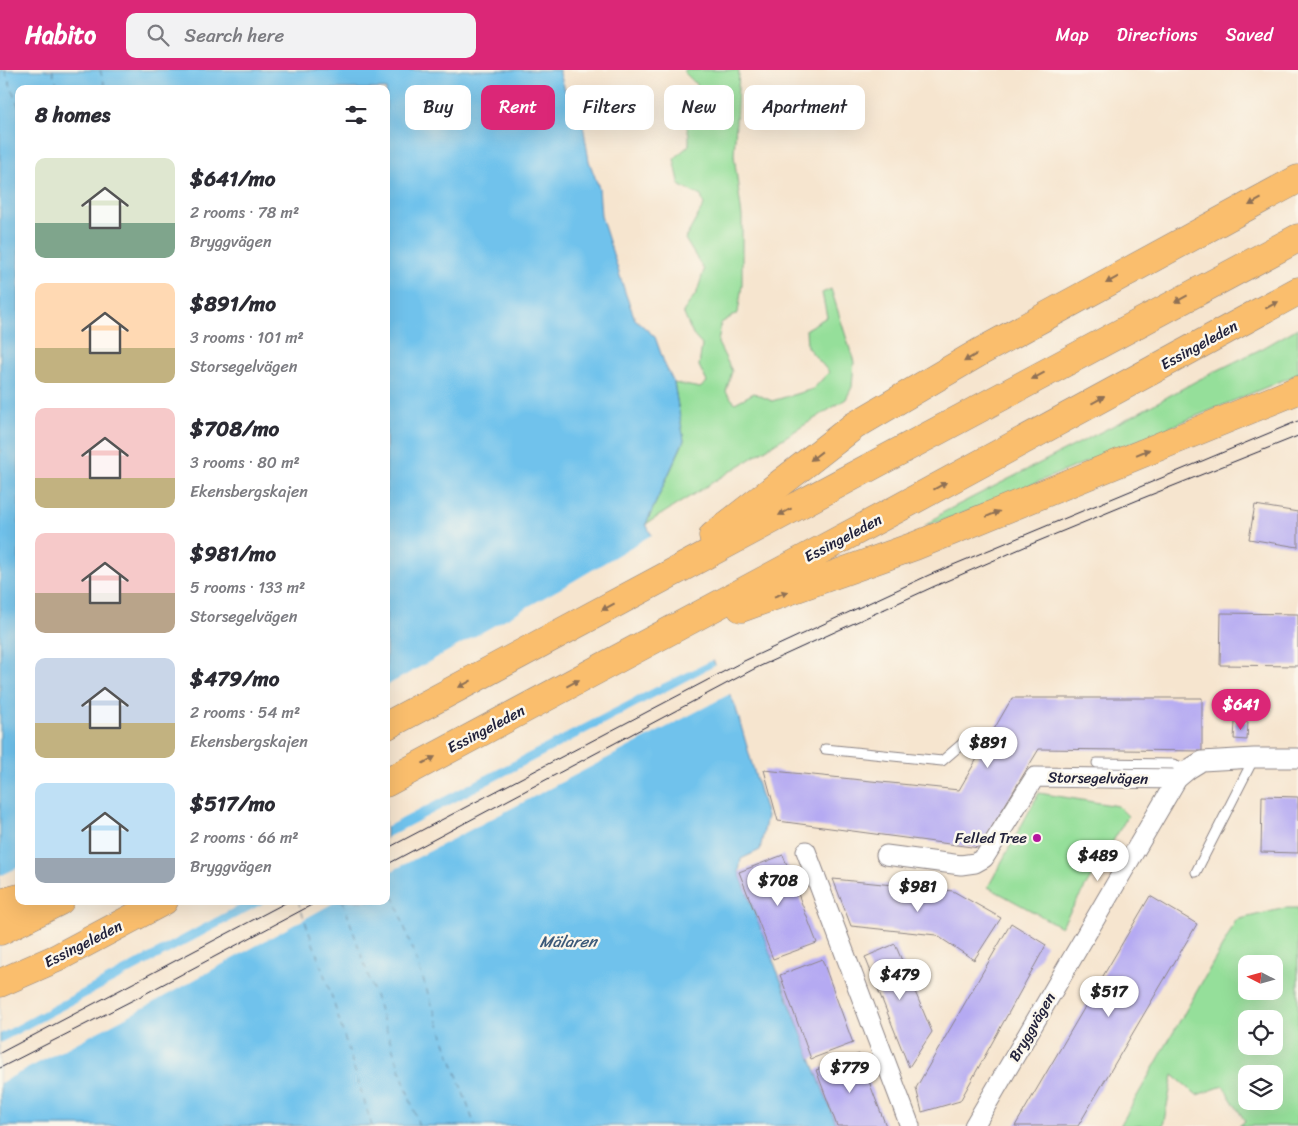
<!DOCTYPE html>
<html lang="en">
<head>
<meta charset="utf-8">
<style>
	body { margin:0; font-family:Sriracha,sans-serif; background:#f2f2f3; color:#2b2b33; height:100vh; display:flex; flex-direction:column; font-size:19px; white-space:nowrap }
	* { box-sizing:border-box; margin:0 }
	p { font-size:16px; color:#7c7c81 }
	.icon { flex:none; width:28px; height:28px; fill:none; stroke:currentColor; stroke-width:2; stroke-linecap:round; stroke-linejoin:round }
	.map { position:relative; flex:1; overflow:hidden }
	.drawer { position:absolute; left:15px; top:15px; width:375px; height:820px; display:flex; flex-direction:column; background:#fff; border-radius:10px; box-shadow:0 5px 20px #0002 }
	.drawer>* { flex:none }
	.top-card { position:absolute; left:405px; top:15px; width:475px; height:45px; display:flex; gap:10px }
	.needle { width:32px; rotate:276deg }
	.tools { position:absolute; left:1238px; top:885px; display:grid; gap:10px }
	.tools a { display:grid; place-items:center; width:45px; height:45px; border-radius:10px; background:#fff; box-shadow:0 5px 20px #0002; font-size:25px }
	.price { position:absolute; translate:-50% -42px; padding:0 11px; border-radius:18px; background:#fff; color:#222; font-size:16px; line-height:32px; filter:drop-shadow(0 1px 2px #0008) }
	.price::after { content:''; position:absolute; left:50%; top:30px; width:15px; height:11px; margin-left:-8px; background:inherit; clip-path:polygon(0 0,100% 0,50% 100%) }
	.price.on { background:#db2777; color:#fff }
	ul { padding:0; list-style:none }
	li { display:flex; align-items:center; gap:15px; height:125px; padding:0 20px }
	li span { display:grid; place-items:center; flex:none; width:140px; height:100px; border-radius:10px; color:#555 }
	li>.icon { margin-inline-start:auto }
	span .icon { width:60px; height:60px; fill:#fffc; stroke-width:1 }
	li b { font-size:21px }
	h2 { display:flex; justify-content:space-between; align-items:center; height:60px; padding:0 20px; font-size:21px }
	.chip { padding:0 18px; border-radius:10px; background:#fff; box-shadow:0 5px 20px #0002; font-size:18px; line-height:45px }
	.chip.on { background:#db2777; color:#fff }
	header { display:flex; align-items:center; gap:30px; box-sizing:border-box; height:70px; padding:0 25px; background:#db2777; color:#fff }
	header strong { font-size:24px }
	nav { display:flex; gap:28px; margin-inline-start:auto; font-size:18px }
	.search { width:350px; height:45px; background:#f2f2f3; display:flex; align-items:center; gap:12px; box-sizing:border-box; padding:0 18px; border-radius:10px; color:#7c7c81; font-size:19px }
	.map>svg:first-child { display:block }
	.green { fill:#95df9a; stroke:#5c806a; fill-rule:evenodd }
	.water { fill:#70c2ec; stroke:#497294; fill-rule:evenodd }
	.pier { fill:#f6e5cf }
	.lines { fill:none; stroke-linecap:round; stroke-linejoin:round }
	.ferry { stroke:#3d5a79; stroke-width:1; stroke-dasharray:6 5; stroke-linecap:butt }
	.building { fill:#b5aaf2 }
	.service-casing { stroke:#8c8485; stroke-width:11 }
	.minor-casing { stroke:#8c8485; stroke-width:21 }
	.motorway-casing { stroke:#8c8485; stroke-width:29 }
	.service { stroke:#fff; stroke-width:9 }
	.minor { stroke:#fff; stroke-width:19 }
	.motorway { stroke:#fabe6d; stroke-width:28 }
	.tram { stroke:#22223b; stroke-width:1 }
	.oneway { fill:#8e7054 }
	.poi-dot { fill:#b5179e; stroke:#fbf7ec; stroke-width:2 }
	.labels { text-anchor:middle; stroke-width:5; stroke-linejoin:round; paint-order:stroke }
	.street-label { font-size:15px; fill:#22223b; stroke:#fbf7ec }
	.poi-label { font-size:15px; fill:#22223b; stroke:#fbf7ec; text-anchor:end }
	.water-label { font-size:16px; font-style:italic; fill:#3d5a79; stroke:#fbf7ec }
</style>
</head>
<body>
<header>
<strong>Habito</strong>
<div class="search"><svg class="icon" aria-label="search" viewBox="0 0 24 24"><circle cx="10" cy="10" r="6"/><path d="M15 15l6 6"/></svg>Search here</div>
<nav><a>Map</a><a>Directions</a><a>Saved</a></nav>
</header>
<div class="map">
<svg width="1298" height="1056" viewBox="0 0 1298 1056">
	<rect width="100%" height="100%" fill="#fbf7ec"/>
	<filter id="ink" filterUnits="userSpaceOnUse"><feTurbulence type="fractalNoise" baseFrequency=".02" numOctaves="2"/><feDisplacementMap in="SourceGraphic" scale="10" xChannelSelector="R" yChannelSelector="G"/><feConvolveMatrix kernelMatrix="1 2 1 2 8 2 1 2 1" color-interpolation-filters="sRGB"/></filter>
	<filter id="wash" filterUnits="userSpaceOnUse"><feTurbulence type="fractalNoise" baseFrequency=".0096" numOctaves="4" result="noise"/><feDisplacementMap in="SourceGraphic" scale="20" xChannelSelector="R" yChannelSelector="G"/><feGaussianBlur stdDeviation="1.12" result="paint"/><feColorMatrix in="noise" values="0 0 0 0 0 0 0 0 0 0 0 0 0 0 0 0 0 1.4 0 .05"/><feComposite in="paint" operator="in"/></filter>
	<g filter="url(#wash)">
		<rect width="100%" height="100%" fill="#f6e5cf"/>
		<!-- green -->
		<g class="green">
			<polygon points="685,0 738,0 739,2 734,85 742,147 742,215 738,243 721,253 718,273 732,301 726,322 735,333 754,323 772,331 813,319 829,302 807,277 806,259 827,247 822,223 831,219 854,292 852,317 846,329 646,454 684,371 674,313 700,318 707,312 699,296 702,275 693,265 683,242 697,222 704,200 685,169 704,135 701,126 680,116 674,89 689,75 689,64 683,45 700,18 684,2"/>
			<polygon points="1298,258 1298,304 956,446 925,456 942,443 1136,344 1198,310 1263,278"/>
			<polygon points="1039,723 1118,736 1128,746 1061,857 988,817"/>
			<path d="M1285,838H1298V1056H1239L1245,1051L1223,1016L1197,1025L1173,1005L1163,1056H1120L1226,870L1236,850ZM1246,894H1274V921H1246ZM1246,949H1274V976H1246ZM1246,1004H1274V1031H1246Z"/>
		</g>
		<!-- water -->
		<path class="water" d="M0,0H559L568,30L583,55L589,91L599,118L601,146L626,225L635,249L655,267L665,295L674,313L684,370L646,454L735,635L767,746L760,780L741,789L739,802L837,1056H0ZM19,19H386V831H19Z"/>
		<!-- pier -->
		<g class="pier">
			<polygon points="653,464 715,589 654,618 386,757 386,616 572,512"/>
			<polygon points="718,594 732,623 386,804 386,768"/>
			<polygon points="19,797 19,831 247,831 0,964 0,806"/>
			<polygon points="268,831 337,831 147,936 0,1013 0,973"/>
		</g>
		<g class="lines">
			<!-- ferry -->
			<g class="ferry">
				<polyline points="5,0 19,38"/>
				<polyline points="52,0 59,19"/>
				<polyline points="100,0 106,19"/>
				<polyline points="386,805 475,1056"/>
				<polyline points="298,831 331,924 372,1056"/>
				<polyline points="343,831 419,1056"/>
			</g>
		</g>
		<g id="blocks">
			<!-- building -->
			<g class="building">
				<polygon points="1255,435 1298,442 1298,477 1249,469"/>
				<polygon points="1221,543 1298,544 1298,596 1220,595"/>
				<polygon points="1012,628 1202,628 1202,681 1039,679 979,778 778,751 764,700 959,720"/>
				<polygon points="1235,652 1248,652 1247,670 1234,669"/>
				<polygon points="1262,726 1298,727 1298,783 1261,782"/>
				<polygon points="783,785 817,873 773,889 739,802"/>
				<polygon points="833,809 953,821 1001,848 974,890 936,865 851,856"/>
				<polygon points="1150,826 1197,854 1078,1056 1015,1056"/>
				<polygon points="1011,853 1046,875 960,1031 922,1042 916,1018"/>
				<polygon points="895,874 932,962 909,997 865,887"/>
				<polygon points="822,889 853,973 811,989 780,905"/>
				<polygon points="859,984 874,1025 886,1056 837,1056 816,1000"/>
			</g>
		</g>
	</g>
	<g filter="url(#ink)">
		<use href="#blocks" fill-opacity="0" stroke="#8c8485" stroke-width="1"/>
		<g class="lines">
			<!-- service casing -->
			<g class="service-casing">
				<g id="service">
					<polyline points="825,679 942,691 970,667 981,673"/>
					<polyline points="1097,693 1173,694 1188,699"/>
					<polyline points="1196,802 1254,688"/>
				</g>
			</g>
			<!-- minor casing -->
			<g class="minor-casing">
				<g id="minor">
					<polyline points="806,781 910,1056"/>
					<polyline points="886,785 961,795 975,793 984,788 1035,707 1177,709"/>
					<polyline points="974,1056 1177,709 1189,699 1202,691 1254,688 1298,688"/>
				</g>
			</g>
			<!-- motorway casing -->
			<g class="motorway-casing">
				<g id="motorway">
					<polyline points="713,466 854,356 980,282 1298,109"/>
					<polyline points="741,538 915,476 1298,320"/>
					<polyline points="386,656 1298,168"/>
					<polyline points="386,713 897,439 1298,221"/>
					<polyline points="0,833 19,828"/>
					<polyline points="0,861 60,831"/>
					<polyline points="0,913 57,888 164,831"/>
				</g>
			</g>
			<!-- service -->
			<use href="#service" class="service"/>
			<!-- minor -->
			<use href="#minor" class="minor"/>
			<!-- motorway -->
			<use href="#motorway" class="motorway"/>
			<!-- tram -->
			<g class="tram">
				<polyline points="386,779 744,591 929,505 1298,351"/>
				<polyline points="386,795 754,599 935,516 1029,475 1138,430 1298,366"/>
				<polyline points="0,983 289,831"/>
				<polyline points="0,998 141,926 319,831"/>
			</g>
		</g>
		<!-- one-way arrows -->
		<defs><path id="oneway-solid" d="M-6-.8H1V-3.2L6.5 0L1 3.2V.8H-6Z" transform="scale(1.25)"/></defs>
		<g class="oneway">
			<use href="#oneway-solid" transform="translate(1255 132) rotate(151)"/>
			<use href="#oneway-solid" transform="translate(1112 210) rotate(151)"/>
			<use href="#oneway-solid" transform="translate(1181 229) rotate(152)"/>
			<use href="#oneway-solid" transform="translate(1272 235) rotate(-28)"/>
			<use href="#oneway-solid" transform="translate(970 288) rotate(149)"/>
			<use href="#oneway-solid" transform="translate(1038 306) rotate(152)"/>
			<use href="#oneway-solid" transform="translate(1098 330) rotate(-29)"/>
			<use href="#oneway-solid" transform="translate(1143 382) rotate(-22)"/>
			<use href="#oneway-solid" transform="translate(816 386) rotate(142)"/>
			<use href="#oneway-solid" transform="translate(940 416) rotate(-29)"/>
			<use href="#oneway-solid" transform="translate(785 442) rotate(152)"/>
			<use href="#oneway-solid" transform="translate(993 444) rotate(-22)"/>
			<use href="#oneway-solid" transform="translate(781 524) rotate(-20)"/>
			<use href="#oneway-solid" transform="translate(608 537) rotate(152)"/>
			<use href="#oneway-solid" transform="translate(573 613) rotate(-28)"/>
			<use href="#oneway-solid" transform="translate(465 614) rotate(152)"/>
			<use href="#oneway-solid" transform="translate(429 690) rotate(-28)"/>
		</g>
	</g>
	<!-- markers -->
	<circle class="poi-dot" cx="1037" cy="768" r="5"/>
	<g class="labels">
		<!-- street labels -->
		<g class="street-label">
			<text transform="translate(1199 275) rotate(-29)" y="5">Essingeleden</text>
			<text transform="translate(843 468) rotate(-28)" y="5">Essingeleden</text>
			<text transform="translate(486 659) rotate(-28)" y="5">Essingeleden</text>
			<text transform="translate(1098 708) rotate(1)" y="5">Storsegelvägen</text>
			<text transform="translate(83 874) rotate(-27)" y="5">Essingeleden</text>
			<text transform="translate(1032 957) rotate(-60)" y="5">Bryggvägen</text>
		</g>
		<!-- poi labels -->
		<g class="poi-label">
			<text x="1027" y="773">Felled Tree</text>
		</g>
		<!-- water labels -->
		<g class="water-label">
			<text x="568" y="877">Mälaren</text>
		</g>
	</g>
</svg>
<div class="tools">
<a><svg class="needle" viewBox="-14 -14 28 28"><path d="M0-13l5 13h-10z" fill="#e53935"/><path d="M0 13l5-13h-10z" fill="#7c7c81"/></svg></a>
<a><svg class="icon" aria-label="locate" viewBox="0 0 24 24"><circle cx="12" cy="12" r="6"/><path d="M12 2v4M12 18v4M2 12h4M18 12h4"/></svg></a>
<a><svg class="icon" aria-label="layers" viewBox="0 0 24 24"><path d="M12 4l9 5-9 5-9-5zM3 14l9 5 9-5"/></svg></a>
</div>
<b class="price on" style="left:1241px;top:661px">$641</b>
<b class="price" style="left:988px;top:699px">$891</b>
<b class="price" style="left:1098px;top:812px">$489</b>
<b class="price" style="left:778px;top:837px">$708</b>
<b class="price" style="left:918px;top:843px">$981</b>
<b class="price" style="left:900px;top:931px">$479</b>
<b class="price" style="left:1109px;top:948px">$517</b>
<b class="price" style="left:850px;top:1024px">$779</b>
<div class="top-card">
<a class="chip">Buy</a>
<a class="chip on">Rent</a>
<a class="chip">Filters</a>
<a class="chip">New</a>
<a class="chip">Apartment</a>
</div>
<section class="drawer">
<h2>8 homes<svg class="icon" aria-label="filters" viewBox="0 0 24 24"><path d="M4 7h16M4 17h16"/><circle cx="9" cy="7" r="2"/><circle cx="15" cy="17" r="2"/></svg></h2>
<ul>
<li><span style="background:linear-gradient(#dfe7d0 65%,#7fa58c 0)"><svg class="icon" aria-label="home" viewBox="0 0 24 24"><path d="M3 11l9-7 9 7M6 9v11h12V9"/></svg></span><div><b>$641/mo</b><p>2 rooms · 78 m²</p><p>Bryggvägen</p></div></li>
<li><span style="background:linear-gradient(#ffd9b3 65%,#c2b280 0)"><svg class="icon" aria-label="home" viewBox="0 0 24 24"><path d="M3 11l9-7 9 7M6 9v11h12V9"/></svg></span><div><b>$891/mo</b><p>3 rooms · 101 m²</p><p>Storsegelvägen</p></div></li>
<li><span style="background:linear-gradient(#f6c9c9 70%,#c2b280 0)"><svg class="icon" aria-label="home" viewBox="0 0 24 24"><path d="M3 11l9-7 9 7M6 9v11h12V9"/></svg></span><div><b>$708/mo</b><p>3 rooms · 80 m²</p><p>Ekensbergskajen</p></div></li>
<li><span style="background:linear-gradient(#f6c9c9 60%,#b9a48a 0)"><svg class="icon" aria-label="home" viewBox="0 0 24 24"><path d="M3 11l9-7 9 7M6 9v11h12V9"/></svg></span><div><b>$981/mo</b><p>5 rooms · 133 m²</p><p>Storsegelvägen</p></div></li>
<li><span style="background:linear-gradient(#c9d6e8 65%,#c2b280 0)"><svg class="icon" aria-label="home" viewBox="0 0 24 24"><path d="M3 11l9-7 9 7M6 9v11h12V9"/></svg></span><div><b>$479/mo</b><p>2 rooms · 54 m²</p><p>Ekensbergskajen</p></div></li>
<li><span style="background:linear-gradient(#bfe0f5 75%,#9aa5b1 0)"><svg class="icon" aria-label="home" viewBox="0 0 24 24"><path d="M3 11l9-7 9 7M6 9v11h12V9"/></svg></span><div><b>$517/mo</b><p>2 rooms · 66 m²</p><p>Bryggvägen</p></div></li>
</ul>
</section>
</div>
</body>
</html>
